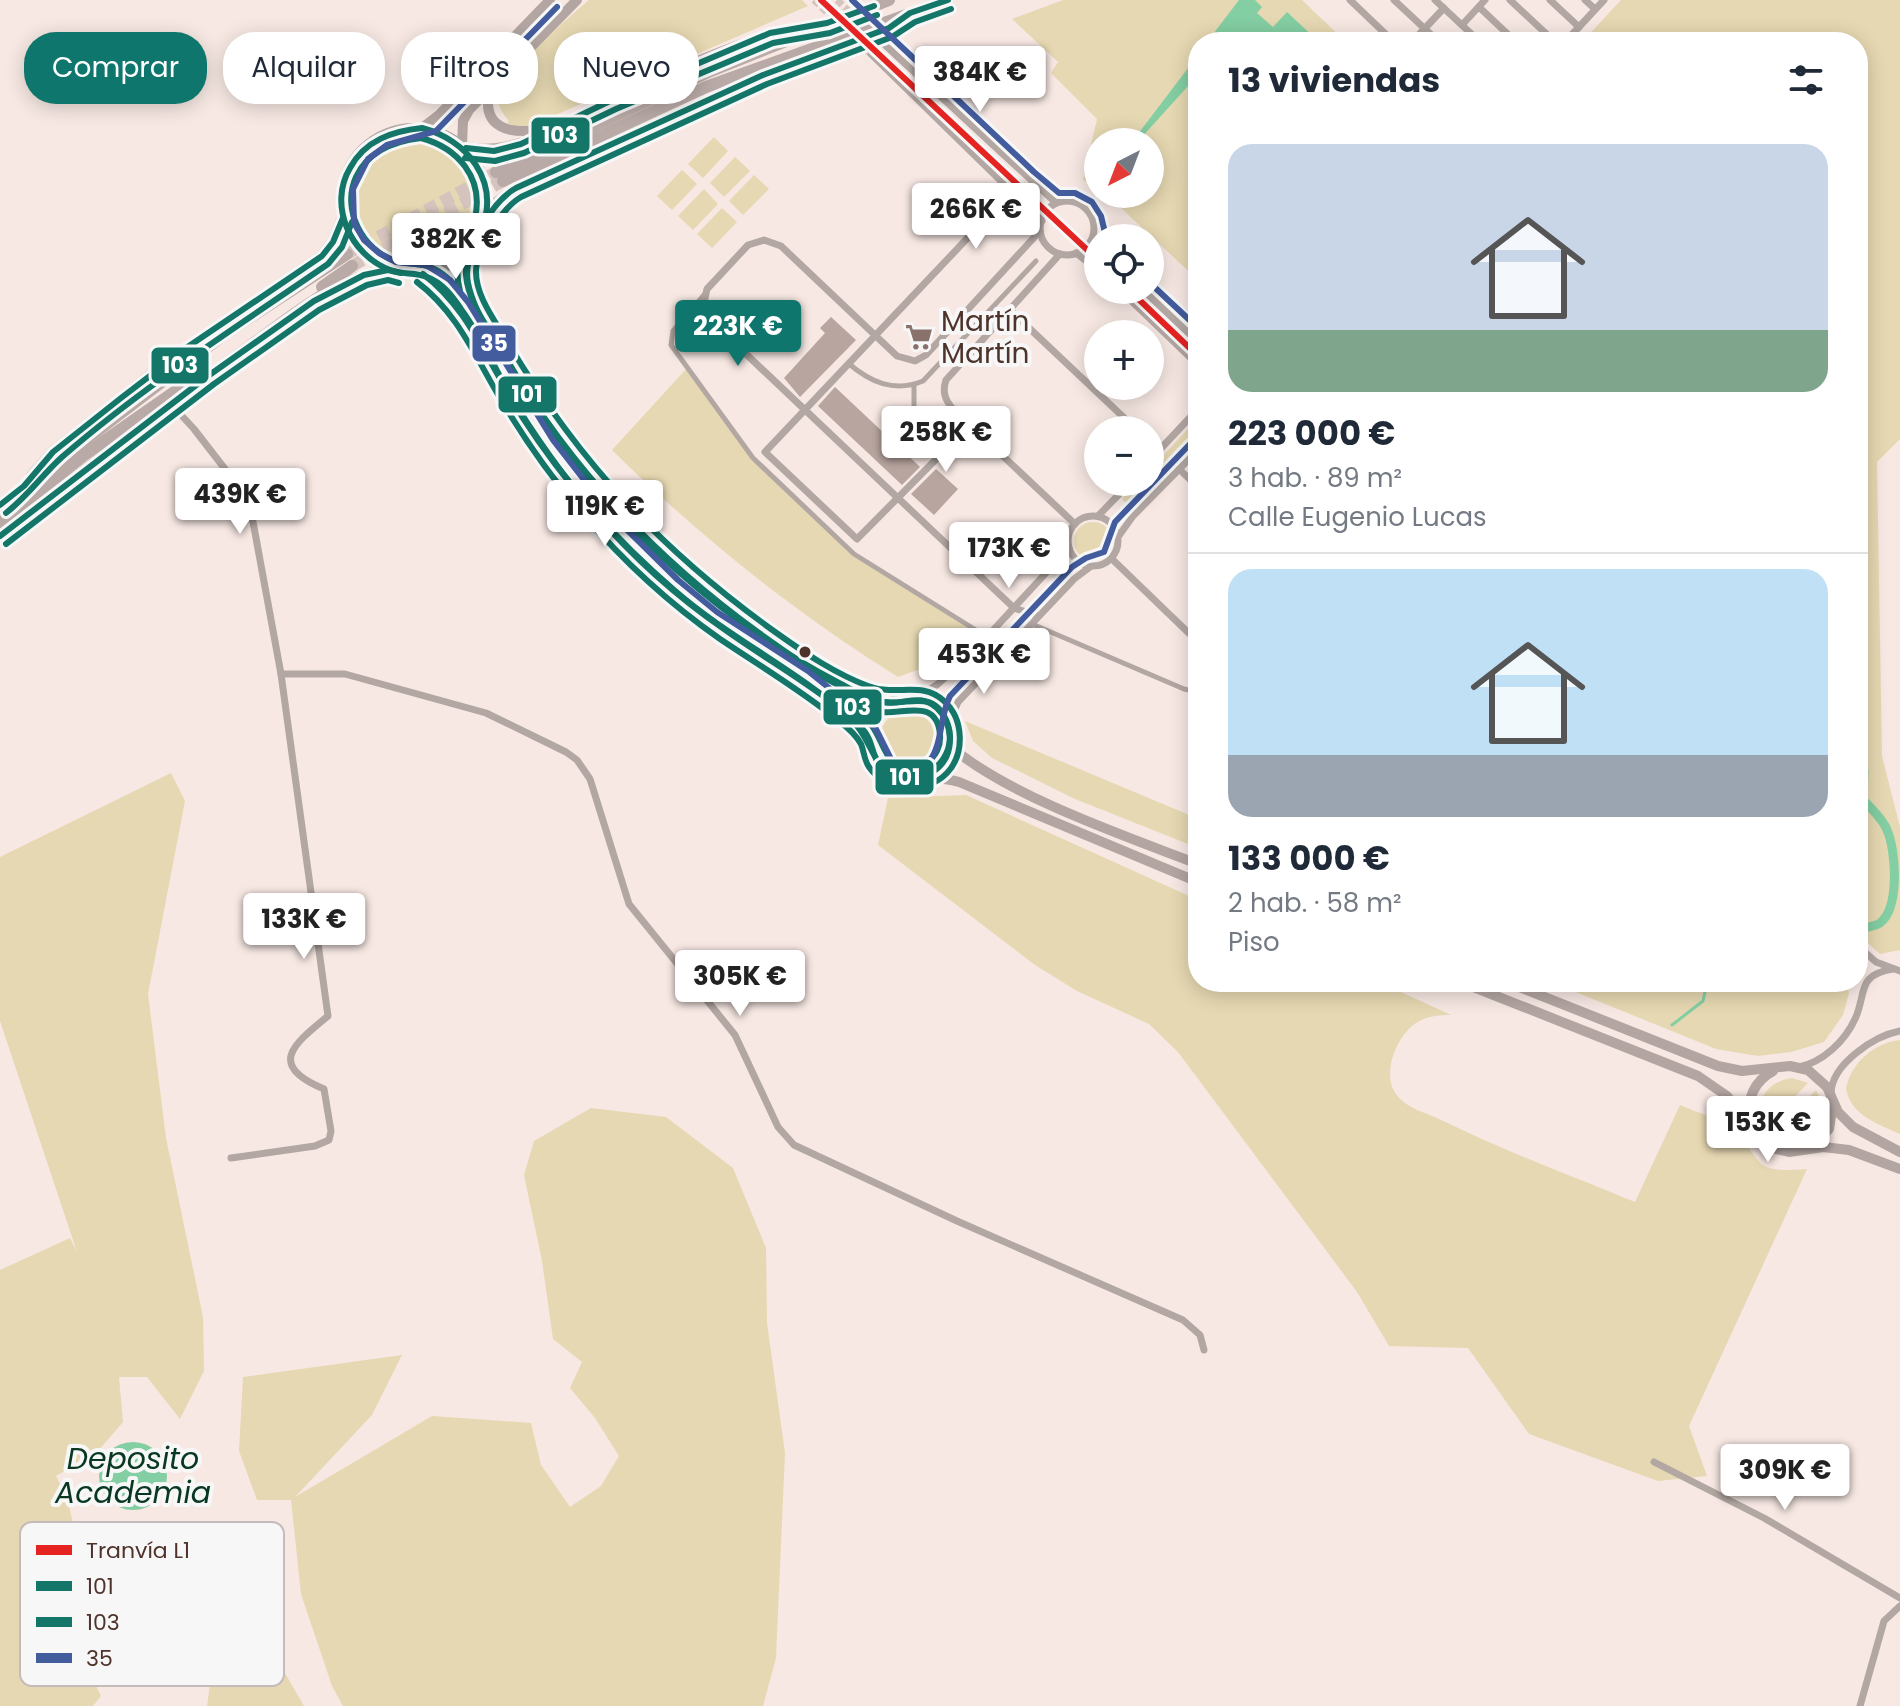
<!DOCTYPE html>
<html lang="es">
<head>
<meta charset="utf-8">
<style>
	body { margin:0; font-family:Poppins,sans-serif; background:#f2f2f3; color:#1f2937; height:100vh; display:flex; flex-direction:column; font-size:30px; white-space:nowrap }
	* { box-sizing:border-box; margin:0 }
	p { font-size:26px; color:#747a83 }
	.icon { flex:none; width:44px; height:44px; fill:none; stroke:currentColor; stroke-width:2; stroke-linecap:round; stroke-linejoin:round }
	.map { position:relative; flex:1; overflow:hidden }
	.side { position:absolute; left:1188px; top:32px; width:680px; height:960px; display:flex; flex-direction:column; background:#fff; border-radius:32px; box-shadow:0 4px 20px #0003 }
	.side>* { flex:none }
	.top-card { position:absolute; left:24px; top:32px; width:760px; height:72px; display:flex; gap:16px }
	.needle { width:52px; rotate:222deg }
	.controls { position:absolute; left:1084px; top:128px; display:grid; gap:16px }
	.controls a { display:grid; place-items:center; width:80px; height:80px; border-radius:50%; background:#fff; box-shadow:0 4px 20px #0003; font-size:40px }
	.price { position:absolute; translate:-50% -68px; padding:0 18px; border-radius:8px; background:#fff; color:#222; font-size:26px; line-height:52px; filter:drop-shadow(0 2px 4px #0008) }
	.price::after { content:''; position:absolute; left:50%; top:48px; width:24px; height:18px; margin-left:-12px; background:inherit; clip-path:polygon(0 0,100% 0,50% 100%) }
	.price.on { background:#0f766e; color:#fff }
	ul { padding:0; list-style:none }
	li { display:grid; align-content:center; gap:16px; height:424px; padding:0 40px }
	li+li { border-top:2px solid #e0e1e3 }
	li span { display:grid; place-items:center; height:248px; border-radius:24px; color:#555 }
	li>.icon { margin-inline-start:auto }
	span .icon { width:144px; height:144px; fill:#fffc; stroke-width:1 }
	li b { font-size:34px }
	h2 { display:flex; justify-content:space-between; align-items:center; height:96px; padding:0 40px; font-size:34px }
	.pill { padding:0 28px; border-radius:32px; background:#fff; box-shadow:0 4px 20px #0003; font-size:28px; line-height:72px }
	.pill.on { background:#0f766e; color:#fff }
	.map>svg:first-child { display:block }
	.green { fill:#e6d8b2 }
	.water { fill:#84cea3 }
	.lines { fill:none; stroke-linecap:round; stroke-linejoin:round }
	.stream { stroke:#84cea3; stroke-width:3 }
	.canal { stroke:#84cea3; stroke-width:9 }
	.building { fill:#b8a59f }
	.minor-tunnel { stroke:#d5c4be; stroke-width:7; stroke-dasharray:7 3.5; stroke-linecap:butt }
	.trunk-tunnel { stroke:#d5c4be; stroke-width:12; stroke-dasharray:12 6; stroke-linecap:butt }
	.pedestrian { stroke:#b2a7a3; stroke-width:5 }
	.minor { stroke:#b2a7a3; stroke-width:7 }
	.secondary { stroke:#b3a6a2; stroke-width:10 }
	.trunk { stroke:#b9aaa7; stroke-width:12 }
	.bus-1-casing { stroke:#f7f7f7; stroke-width:12 }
	.bus-2-casing { stroke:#f7f7f7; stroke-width:12 }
	.bus-3-casing { stroke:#f7f7f7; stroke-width:12 }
	.bus-1 { stroke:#147668; stroke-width:6 }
	.bus-2 { stroke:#147668; stroke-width:6 }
	.bus-3 { stroke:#435c9e; stroke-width:6 }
	.tram-1-casing { stroke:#f7f7f7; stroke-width:12 }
	.tram-1 { stroke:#e52422; stroke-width:6 }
	.bus-dot { fill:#4e332b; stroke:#f7f7f7; stroke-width:3 }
	.labels { text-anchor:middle; stroke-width:8; stroke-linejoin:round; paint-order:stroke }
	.poi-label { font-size:28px; fill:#4e332b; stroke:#f7f7f7; text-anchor:start }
	.water-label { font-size:30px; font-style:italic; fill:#083821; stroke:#f7f7f7 }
	.key { fill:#f7f7f7; stroke:#c4bcba; stroke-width:2 }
	.key-label { font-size:22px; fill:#4e332b }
	.line-badge { stroke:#f7f7f7; stroke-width:3 }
	.badge-label { font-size:22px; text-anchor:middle; font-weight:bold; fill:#fff }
</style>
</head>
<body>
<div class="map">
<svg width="1900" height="1706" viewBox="0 0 1900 1706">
	<rect width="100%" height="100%" fill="#f7e8e3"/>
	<!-- green -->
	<g class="green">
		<path d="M589,0H802L808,6L530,126L519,128L507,123L509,121C503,114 498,107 498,98C499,78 571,15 589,0Z"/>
		<polygon points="1063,0 1302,0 1346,42 1198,42 1198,280 1106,194 1150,194 1150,142 1098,142 1098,188 1083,180 1097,119 1051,73 1058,62 1012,19"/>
		<polygon points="1621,0 1900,0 1900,439 1877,462 1882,756 1900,827 1900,950 1880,954 1858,934 1858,42 1582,42"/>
		<circle cx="415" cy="202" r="65"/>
		<polygon points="714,137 728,151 703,178 688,164"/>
		<polygon points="735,157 750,171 724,197 710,183"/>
		<polygon points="682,170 697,184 672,210 657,196"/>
		<polygon points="754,175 769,189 743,215 729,201"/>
		<polygon points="704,189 718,204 693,230 678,216"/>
		<polygon points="722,208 737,222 712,248 697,234"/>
		<path d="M687,368L753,458L854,554L977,630L953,657L898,677C793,611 700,537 612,450Z"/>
		<polygon points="1196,420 1198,442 1134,510 1122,499 1138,482 1150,482 1150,470"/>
		<circle cx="1093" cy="541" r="19"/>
		<circle cx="910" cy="739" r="30"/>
		<polygon points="965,721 1194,817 1198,814 1198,848 1075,799 992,758 973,741"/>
		<polygon points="171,773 185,801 148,994 166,1138 203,1317 204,1371 180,1419 147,1377 119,1377 123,1422 98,1451 56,1476 67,1498 77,1540 75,1584 85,1663 101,1696 93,1706 0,1706 0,1270 70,1238 77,1252 0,1021 0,857"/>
		<path d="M966,795L1198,900V982H1379L1451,1015C1439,1015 1426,1016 1416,1023C1397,1035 1381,1074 1396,1094C1405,1107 1423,1112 1437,1118C1502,1150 1569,1175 1635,1202L1680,1105C1695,1112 1719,1118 1731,1129C1767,1161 1748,1174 1807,1169L1689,1426L1707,1476L1658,1481L1529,1434L1468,1348L1389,1346L1357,1292L1178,1052L1149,1024L1077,991L1035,965L878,845L888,798Z"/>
		<polygon points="1551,982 1847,982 1849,993 1843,1015 1824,1042 1791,1052 1758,1056 1716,1049"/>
		<path d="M1900,1040V1134C1878,1124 1850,1115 1846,1088C1852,1062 1874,1043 1900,1040Z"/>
		<path d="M1792,1078L1808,1083L1782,1110L1761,1118C1757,1096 1770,1081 1792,1078Z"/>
		<path d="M1816,1090C1835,1124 1796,1157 1767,1130L1784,1123Z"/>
		<polygon points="591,1108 666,1117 733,1168 766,1248 767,1323 785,1453 776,1658 763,1706 343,1706 332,1686 301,1594 291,1500 257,1500 239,1451 243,1377 402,1355 372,1415 295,1497 432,1416 531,1423 541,1465 570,1507 601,1486 619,1456 595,1418 570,1388 582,1362 553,1339 542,1261 524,1175 534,1141"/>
		<polygon points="256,1623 304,1706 207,1706 213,1662"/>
	</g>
	<!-- water -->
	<g class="water">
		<polygon points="1239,0 1255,0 1262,7 1257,13 1273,27 1287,12 1319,42 1240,42 1234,36 1228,42 1207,42"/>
		<polygon points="1198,55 1198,75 1141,138 1138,134"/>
		<circle cx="133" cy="1476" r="34"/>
	</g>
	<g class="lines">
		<!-- stream -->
		<polyline class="stream" points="1672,1025 1703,1001 1707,982"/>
		<!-- canal -->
		<path class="canal" d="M1858,755L1864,771L1863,800C1871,808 1883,819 1887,830C1896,850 1900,908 1880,923C1876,926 1867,927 1862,929"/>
	</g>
	<!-- building -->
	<g class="building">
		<polygon points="831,317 856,340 800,397 784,378 825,333 820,328"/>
		<polygon points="835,387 920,467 902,485 818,406"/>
		<polygon points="936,469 958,489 934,515 911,494"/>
	</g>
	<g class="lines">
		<!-- minor-tunnel -->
		<g class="minor-tunnel">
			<polyline points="814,0 871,54"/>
			<polyline points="837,0 886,46"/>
		</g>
		<!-- trunk-tunnel -->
		<g class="trunk-tunnel">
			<polyline points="347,254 496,172"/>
			<polyline points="352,266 503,181"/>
		</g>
		<!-- pedestrian -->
		<g class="pedestrian">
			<polyline points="704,295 673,331 671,345 753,458 854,554 987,637"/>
			<path d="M848,363C870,382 894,393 923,381L1036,261"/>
			<polyline points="914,385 914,425 942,455"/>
			<polyline points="1032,624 1184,689 1198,692"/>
		</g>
		<!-- minor -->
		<g class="minor">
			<polyline points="1350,0 1394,42"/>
			<polyline points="1394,0 1439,42"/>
			<polyline points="1435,0 1480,42"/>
			<polyline points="1510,0 1555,42"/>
			<polyline points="1550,0 1579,27"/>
			<polyline points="1585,0 1595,9"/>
			<polyline points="1479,7 1516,42"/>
			<polyline points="1462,25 1485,0"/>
			<polyline points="1412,42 1444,8"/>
			<polyline points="1565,42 1604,0"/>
			<polyline points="886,46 1056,203"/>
			<polyline points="871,54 1042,221"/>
			<circle cx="1067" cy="228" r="27"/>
			<polyline points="1076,253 1098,270"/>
			<path d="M1060,254L946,380C942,392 945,400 953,409L1075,524"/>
			<polyline points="1120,290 1198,365"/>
			<polyline points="1143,290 1198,342"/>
			<polyline points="1010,310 1137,430"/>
			<path d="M171,404L194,429L249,500L281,674L328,1016C294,1044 266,1065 324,1089L331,1131L329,1140L315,1146L231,1158"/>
			<polyline points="970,425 857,539 765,452 1013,190"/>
			<polyline points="1150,460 1198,409"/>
			<polyline points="1179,469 1198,487"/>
			<circle cx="1093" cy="541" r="25"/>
			<polyline points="1098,516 1131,482"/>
			<polyline points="1118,537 1133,516 1198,450"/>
			<polyline points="1112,559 1198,642"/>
			<polyline points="1038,616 1014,608 708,318 703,307 707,289 748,245 764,240 781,246 897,356 915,361 926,355 1040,231"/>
			<polyline points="281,674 345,674 486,713 566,752 577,760 590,779 629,904 735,1035 778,1127 794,1145 957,1221 1183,1320 1200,1335 1204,1350"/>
			<polyline points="917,698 938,684 973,652 1069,548"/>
			<polyline points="948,726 958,702 1074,579 1090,567"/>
			<polyline points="1858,946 1876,962 1900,971"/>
			<path d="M1799,1067C1823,1062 1845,1041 1855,1019C1867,993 1856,975 1893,969"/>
			<path d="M1831,1093C1832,1064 1874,1036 1900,1031"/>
			<polyline points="1654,1462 1764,1518 1900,1598"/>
			<path d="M102,1665C118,1682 133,1684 156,1683"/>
			<polyline points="1860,1706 1884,1621 1900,1606"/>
		</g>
		<!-- secondary -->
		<g class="secondary">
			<path d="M490,88C478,136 521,134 552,128"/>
			<circle cx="414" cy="201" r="73"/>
			<polyline points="422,128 439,115 550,0"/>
			<polyline points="462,145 463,121 469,110 577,0"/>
			<path d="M469,251C460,290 486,325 505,357C569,468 652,557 757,631C799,660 841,686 889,704"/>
			<polyline points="423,274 454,299 522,415 565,477 597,515 657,576 713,621 820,693 870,738"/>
			<path d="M950,746C1008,796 1125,836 1198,864"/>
			<path d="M923,776C984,744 927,670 885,707C875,716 870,727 870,740C871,789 928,772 959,782L1198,882"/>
			<polyline points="1461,982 1698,1076 1727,1096 1758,1135 1776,1149 1789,1152 1823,1147 1849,1150 1900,1169"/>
			<polyline points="1507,982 1718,1066 1742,1071 1790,1066 1808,1070 1827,1087 1838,1112 1853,1127 1900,1152"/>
			<path d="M1750,1121C1746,1100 1754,1081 1773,1071"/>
			<polyline points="1811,1147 1829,1129 1833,1103"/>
		</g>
		<!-- trunk -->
		<g class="trunk">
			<path d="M466,148C516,158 565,123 609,102C668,75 742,39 805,27"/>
			<polyline points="496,172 706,73 889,0"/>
			<polyline points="503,181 706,87 948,0"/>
			<path d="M486,215C516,177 571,162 613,143C698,105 782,68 869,36"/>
			<polyline points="322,287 352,266"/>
			<polyline points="32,476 53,452 166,363 322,256 333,242 343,218"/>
			<polyline points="0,505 226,333 347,254"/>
			<polyline points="0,523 84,455 183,386"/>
			<path d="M0,536C82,472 165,407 250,346C293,316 335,278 388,270"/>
		</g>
		<!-- bus-1 casing -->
		<g class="bus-1-casing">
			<g id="bus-1">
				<path d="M422,128C467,140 500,180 482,229C475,248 464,261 468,283C476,324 523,388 548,424C621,531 724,623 839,683C853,690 868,699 883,702C909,706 935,687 948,725C959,758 922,790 891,773C872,763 869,736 852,720C798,670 730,639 674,590C616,540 565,483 523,418C501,383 486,343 461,309C453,297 442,282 427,277C415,272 402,275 390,270C350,255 328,205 350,168C365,140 393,131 422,128Z"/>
				<polyline points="466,148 494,151 521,144 612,100 770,33 827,23 874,6"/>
				<path d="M423,274C463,304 481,347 506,389C532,432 561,474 594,512C632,556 676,596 724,629C763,657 804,680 842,710C850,717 858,724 865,732C872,741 872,752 877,761C890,781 924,783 940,766C955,750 952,722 937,708C919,692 903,706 884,702C838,693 796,659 759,633C654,557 568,466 503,353C489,329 468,303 466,275C464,248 493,201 516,188L763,75L889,28L910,13L948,0"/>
				<polyline points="0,505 24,486 53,452 121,398 189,346 322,256 333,242 343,218"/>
				<polyline points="0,536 208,376 314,301 364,275 388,270 401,273"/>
			</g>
		</g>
		<!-- bus-2 casing -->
		<g class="bus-2-casing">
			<g id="bus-2">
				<path d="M421,138C458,148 484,178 475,218C468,248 451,256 460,291C452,282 443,272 432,268C420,262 407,265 395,261C363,250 341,210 356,177C368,151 395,141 421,138Z"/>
				<polyline points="465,158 495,161 524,153 616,109 773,43 830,33 877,15"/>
				<path d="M417,282C457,312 475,356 500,398C525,440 552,479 584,515C624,562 670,604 720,639C760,666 801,690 839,721C847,727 856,735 861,744C864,751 864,760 869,767C886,792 926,795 947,773C965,754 964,719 944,701C921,680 897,697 868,686C836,674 806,654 778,634C664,553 580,464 508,343C496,322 475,296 476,270C477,248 502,208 521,197L767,84L892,37L915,22L951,9"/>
				<path d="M6,513C29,495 42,475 62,457C145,385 238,326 328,264L342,247L352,222"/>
				<polyline points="6,544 214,384 319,310 367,285 388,280 399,283"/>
				<path d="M835,693C850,700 865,709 881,712C903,715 937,697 940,735C941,746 936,756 927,762C891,788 885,743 872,726C861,713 848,703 835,693Z"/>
			</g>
		</g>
		<!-- bus-3 casing -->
		<g class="bus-3-casing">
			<g id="bus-3">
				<polyline points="852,0 1034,172 1059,193 1075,193 1092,202 1101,216 1106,237"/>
				<path d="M557,7L436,131L387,145L368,159L353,189L354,223L364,240L379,253L396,262L426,265L450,280L468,302L553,440L610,513L678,580L717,612L808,671L859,712L876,729L893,763L909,768L929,762C943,744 939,717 950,696L1072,567L1086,558L1104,552L1115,522L1191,443"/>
				<polyline points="1150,283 1198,328"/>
			</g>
		</g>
		<!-- bus-1 -->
		<use href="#bus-1" class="bus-1"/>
		<!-- bus-2 -->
		<use href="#bus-2" class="bus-2"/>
		<!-- bus-3 -->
		<use href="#bus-3" class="bus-3"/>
		<!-- tram-1 casing -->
		<g class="tram-1-casing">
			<g id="tram-1">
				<polyline points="821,0 1098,260"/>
				<polyline points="1129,290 1198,356"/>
			</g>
		</g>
		<!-- tram-1 -->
		<use href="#tram-1" class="tram-1"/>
	</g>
	<!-- icons -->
	<defs>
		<g id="supermarket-bare" transform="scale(2.16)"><path d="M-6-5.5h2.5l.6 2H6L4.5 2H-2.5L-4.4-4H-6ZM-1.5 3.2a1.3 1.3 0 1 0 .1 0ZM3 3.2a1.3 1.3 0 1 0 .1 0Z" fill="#89726b" stroke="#f7f7f7" stroke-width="2.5" paint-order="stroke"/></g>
	</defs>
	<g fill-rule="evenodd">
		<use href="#supermarket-bare" x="919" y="337"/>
	</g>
	<!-- markers -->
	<circle class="bus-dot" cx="805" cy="652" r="7"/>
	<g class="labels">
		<!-- poi labels -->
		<g class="poi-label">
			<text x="941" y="331">Martín<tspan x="941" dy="32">Martín</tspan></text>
		</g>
		<!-- water labels -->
		<g class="water-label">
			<text x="133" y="1469">Deposito<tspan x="133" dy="34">Academia</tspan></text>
		</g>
	</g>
	<!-- legend -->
	<rect x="20" y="1522" width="264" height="164" rx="12" class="key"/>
	<rect x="36" y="1545" width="36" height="10" fill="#e52422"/>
	<rect x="36" y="1581" width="36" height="10" fill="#147668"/>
	<rect x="36" y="1617" width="36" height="10" fill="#147668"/>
	<rect x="36" y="1653" width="36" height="10" fill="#435c9e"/>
	<g class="key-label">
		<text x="86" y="1558">Tranvía L1</text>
		<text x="86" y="1594">101</text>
		<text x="86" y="1630">103</text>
		<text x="86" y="1666">35</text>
	</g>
	<g class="line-badge">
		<rect x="530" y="116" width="61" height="39" rx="8" fill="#147668"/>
		<rect x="471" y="324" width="46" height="39" rx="8" fill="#435c9e"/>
		<rect x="150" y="346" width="60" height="39" rx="8" fill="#147668"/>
		<rect x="497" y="375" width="61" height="39" rx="8" fill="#147668"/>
		<rect x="822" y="688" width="61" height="38" rx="8" fill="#147668"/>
		<rect x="874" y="758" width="61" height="38" rx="8" fill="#147668"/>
	</g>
	<g class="badge-label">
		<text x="560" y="143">103</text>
		<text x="494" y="351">35</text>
		<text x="180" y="373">103</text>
		<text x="527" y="402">101</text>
		<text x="853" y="715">103</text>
		<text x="905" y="785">101</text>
	</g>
</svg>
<div class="controls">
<a><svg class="needle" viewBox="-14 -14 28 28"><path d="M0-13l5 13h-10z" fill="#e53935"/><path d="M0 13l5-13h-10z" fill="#747a83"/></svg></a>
<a><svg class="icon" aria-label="locate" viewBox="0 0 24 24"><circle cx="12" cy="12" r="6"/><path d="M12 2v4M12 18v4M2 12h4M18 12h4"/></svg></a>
<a>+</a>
<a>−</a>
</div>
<b class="price" style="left:980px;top:114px">384K €</b>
<b class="price" style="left:976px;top:251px">266K €</b>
<b class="price" style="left:456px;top:281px">382K €</b>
<b class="price on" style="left:738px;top:368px">223K €</b>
<b class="price" style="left:946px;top:474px">258K €</b>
<b class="price" style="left:240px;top:536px">439K €</b>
<b class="price" style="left:605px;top:548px">119K €</b>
<b class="price" style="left:1009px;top:590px">173K €</b>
<b class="price" style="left:984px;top:696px">453K €</b>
<b class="price" style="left:304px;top:961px">133K €</b>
<b class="price" style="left:740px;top:1018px">305K €</b>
<b class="price" style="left:1768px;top:1164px">153K €</b>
<b class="price" style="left:1785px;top:1512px">309K €</b>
<div class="top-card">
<a class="pill on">Comprar</a>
<a class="pill">Alquilar</a>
<a class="pill">Filtros</a>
<a class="pill">Nuevo</a>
</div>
<section class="side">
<h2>13 viviendas<svg class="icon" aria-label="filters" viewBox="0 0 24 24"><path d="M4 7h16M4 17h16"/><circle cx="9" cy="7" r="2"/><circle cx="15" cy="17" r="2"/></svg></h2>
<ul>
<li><span style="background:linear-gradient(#c9d6e8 75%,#7fa58c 0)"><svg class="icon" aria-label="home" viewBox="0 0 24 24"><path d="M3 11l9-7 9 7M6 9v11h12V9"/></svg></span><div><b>223 000 €</b><p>3 hab. · 89 m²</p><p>Calle Eugenio Lucas</p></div></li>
<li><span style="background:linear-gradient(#bfe0f5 75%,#9aa5b1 0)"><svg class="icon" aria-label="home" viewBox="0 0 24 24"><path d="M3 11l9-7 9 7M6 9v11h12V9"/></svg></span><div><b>133 000 €</b><p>2 hab. · 58 m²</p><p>Piso</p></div></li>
</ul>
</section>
</div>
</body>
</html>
